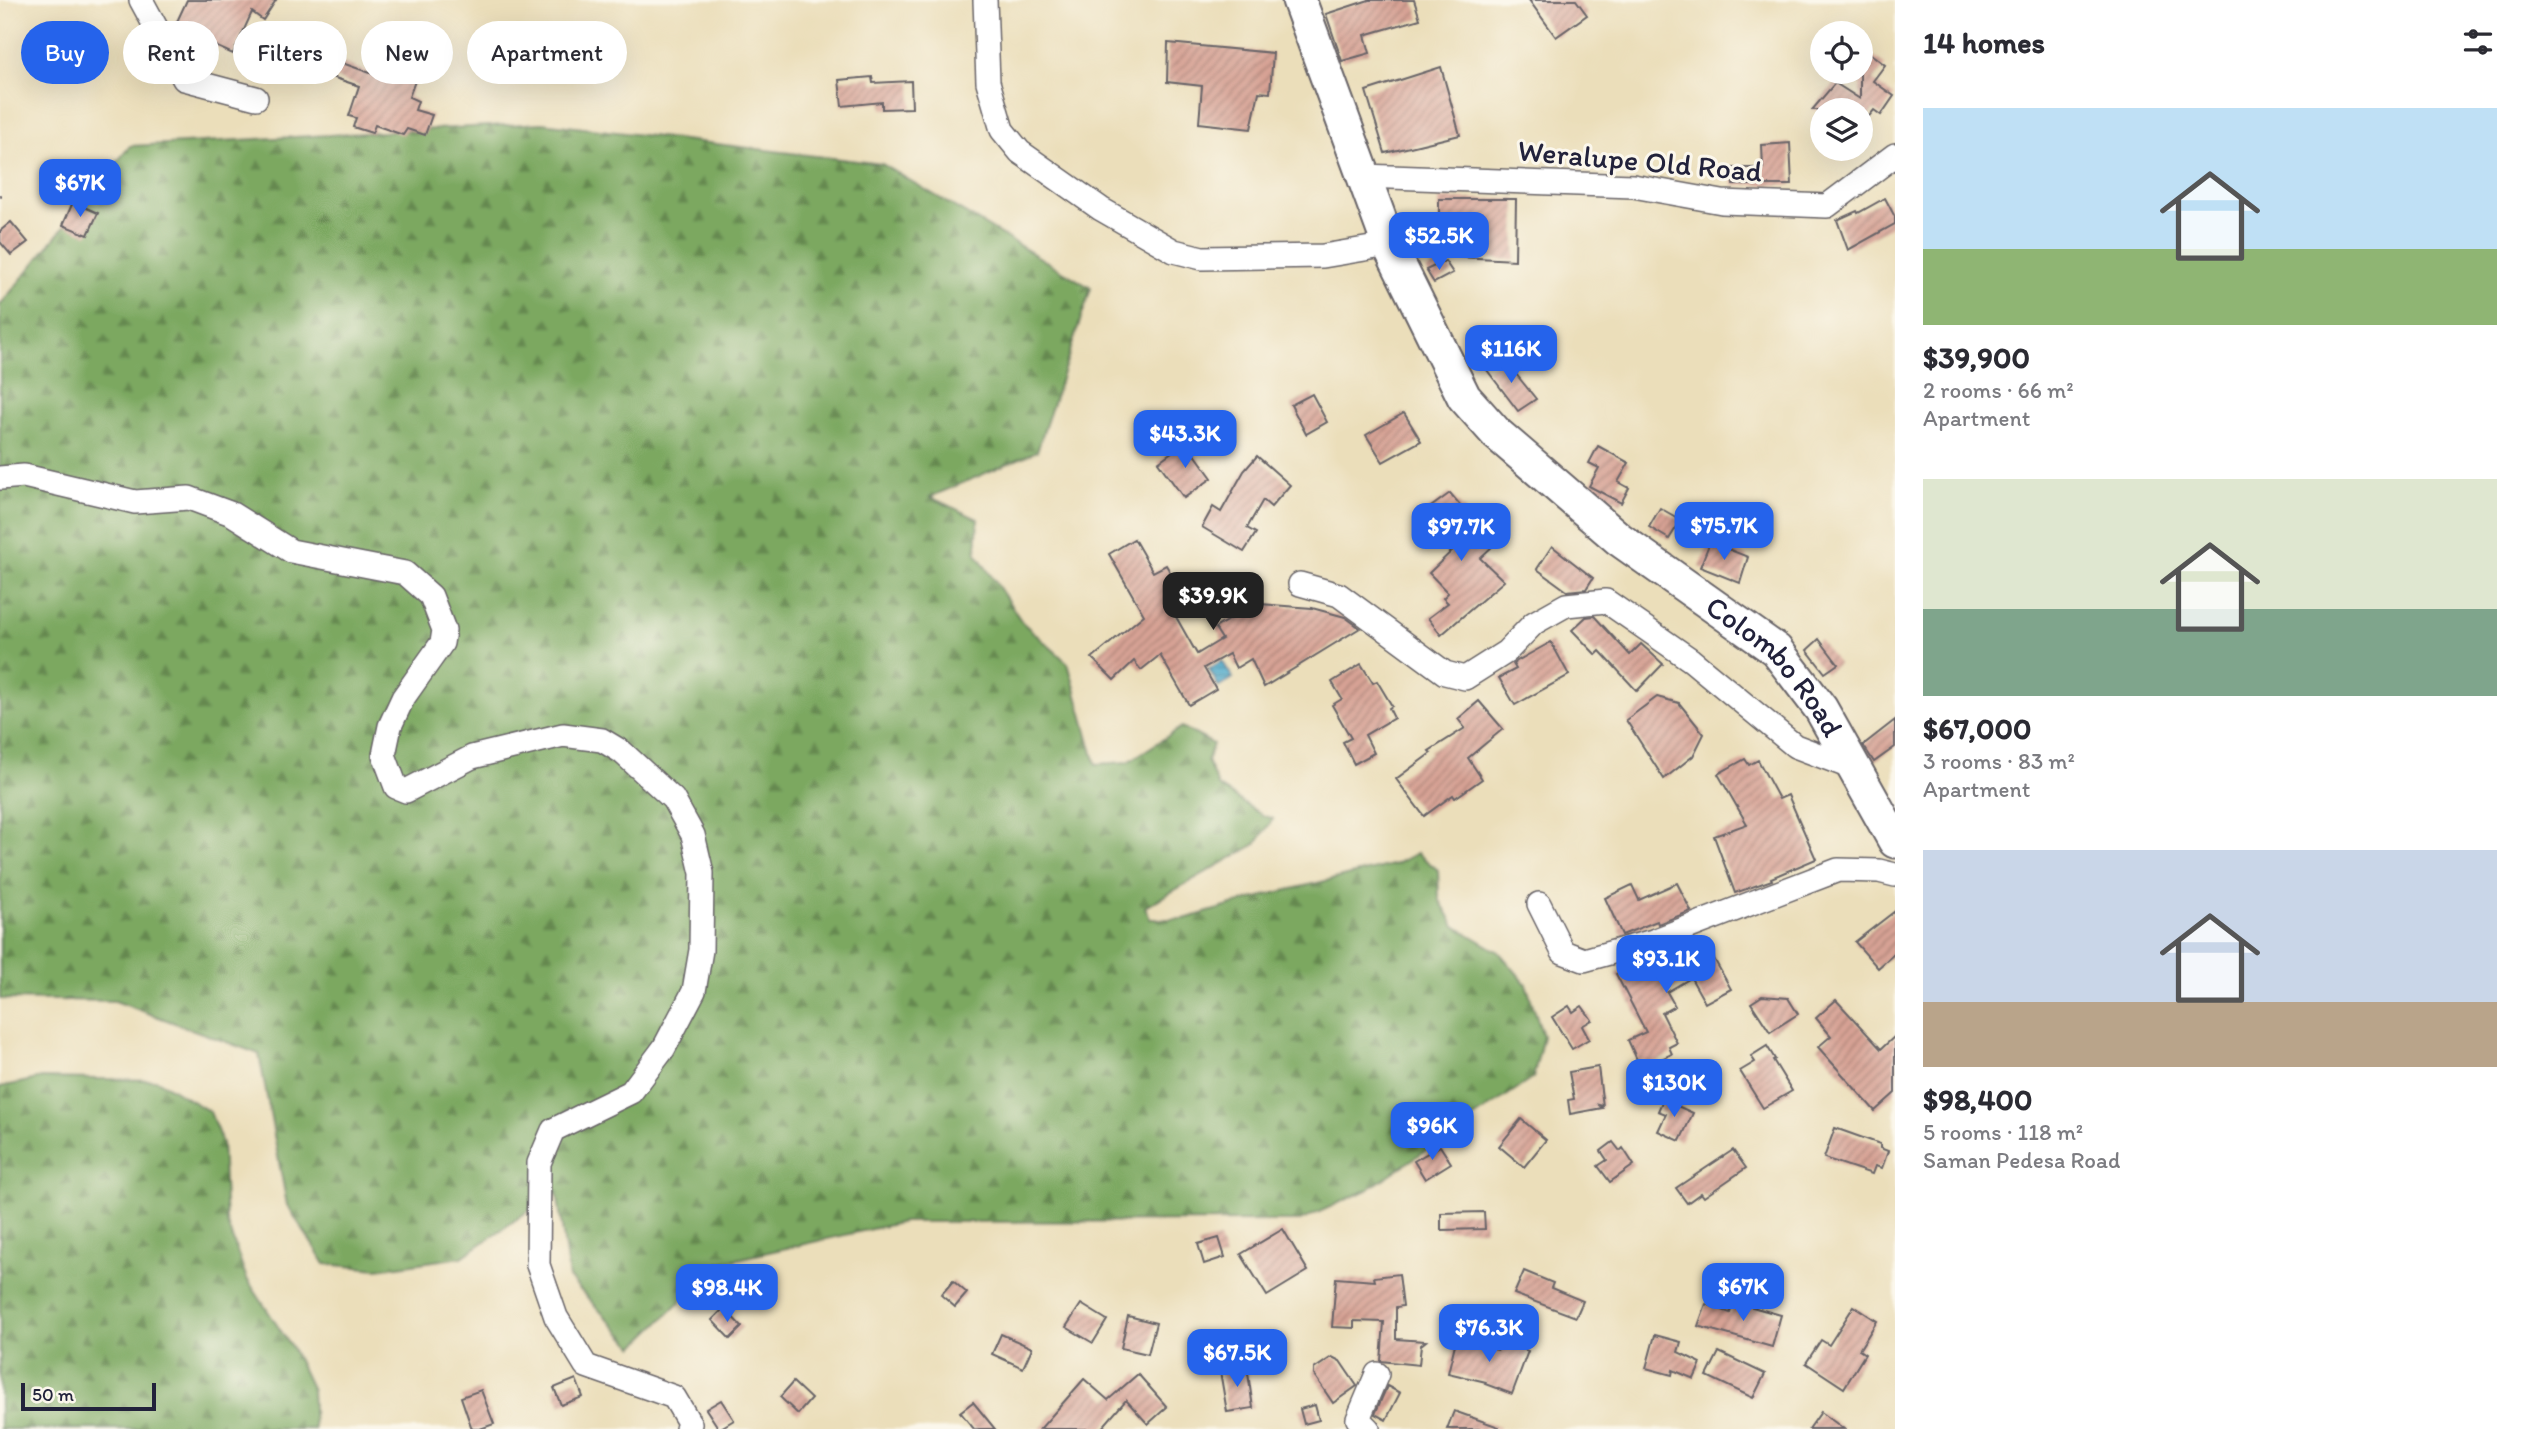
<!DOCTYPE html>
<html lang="en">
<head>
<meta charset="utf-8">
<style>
	body { margin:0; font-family:Itim,sans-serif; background:#f7f7f7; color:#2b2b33; height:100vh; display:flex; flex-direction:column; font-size:26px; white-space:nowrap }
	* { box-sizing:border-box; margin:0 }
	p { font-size:23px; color:#7c7c81 }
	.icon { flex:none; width:38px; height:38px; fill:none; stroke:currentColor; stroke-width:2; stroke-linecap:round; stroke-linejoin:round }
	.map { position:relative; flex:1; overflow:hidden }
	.drawer { display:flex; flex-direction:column; background:#fff; width:630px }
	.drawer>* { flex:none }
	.hud { position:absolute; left:21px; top:21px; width:665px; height:63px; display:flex; gap:14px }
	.controls { position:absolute; left:1810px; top:21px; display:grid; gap:14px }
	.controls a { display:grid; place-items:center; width:63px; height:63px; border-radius:50%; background:#fff; box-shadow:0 7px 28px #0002; font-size:35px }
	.scale { position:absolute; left:21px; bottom:18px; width:135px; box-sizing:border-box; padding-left:7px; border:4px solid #22223b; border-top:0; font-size:19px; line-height:24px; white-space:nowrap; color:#22223b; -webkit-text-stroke:5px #fbf7ec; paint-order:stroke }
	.price { position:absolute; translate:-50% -60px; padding:0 16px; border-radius:14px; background:#2563eb; color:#fff; font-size:23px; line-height:46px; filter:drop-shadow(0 2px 4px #0008) }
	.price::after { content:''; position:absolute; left:50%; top:42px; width:21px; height:16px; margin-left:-10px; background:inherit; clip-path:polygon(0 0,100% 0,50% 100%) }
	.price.active { background:#222; color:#fff }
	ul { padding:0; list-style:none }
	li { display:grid; align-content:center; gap:14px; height:371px; padding:0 28px }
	li span { display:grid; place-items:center; height:217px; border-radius:0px; color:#555 }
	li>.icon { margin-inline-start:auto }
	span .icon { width:126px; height:126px; fill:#fffc; stroke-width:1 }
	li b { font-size:30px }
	h2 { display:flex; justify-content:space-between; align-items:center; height:84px; padding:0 28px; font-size:30px }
	.chip { padding:0 24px; border-radius:32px; background:#fff; box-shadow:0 7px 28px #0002; font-size:24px; line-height:63px }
	.chip.active { background:#2563eb; color:#fff }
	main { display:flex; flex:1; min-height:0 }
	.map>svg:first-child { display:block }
	.forest { fill:url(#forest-firs); stroke:#4f654e; stroke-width:2 }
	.water { fill:url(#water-rules); stroke:#376682; stroke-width:2 }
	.building { fill:url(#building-hatch) }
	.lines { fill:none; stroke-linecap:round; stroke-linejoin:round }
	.minor-casing { stroke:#686467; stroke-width:26 }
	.highway-casing { stroke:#686467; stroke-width:37 }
	.path { stroke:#686467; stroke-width:3.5; stroke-dasharray:2 5; stroke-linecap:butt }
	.minor { stroke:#fff; stroke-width:23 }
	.highway { stroke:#fff; stroke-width:33 }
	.labels { text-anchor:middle; stroke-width:6; stroke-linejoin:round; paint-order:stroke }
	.street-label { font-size:30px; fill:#22223b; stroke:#fbf7ec }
</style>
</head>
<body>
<main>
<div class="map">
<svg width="1895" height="1429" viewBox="0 0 1895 1429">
	<defs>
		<pattern id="forest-firs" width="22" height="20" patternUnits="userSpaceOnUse" patternTransform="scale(1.75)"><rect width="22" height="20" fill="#7ca860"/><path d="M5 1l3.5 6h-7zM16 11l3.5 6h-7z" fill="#658850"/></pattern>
		<pattern id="water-rules" width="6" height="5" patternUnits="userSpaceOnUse" patternTransform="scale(1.75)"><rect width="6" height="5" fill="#4ca9ca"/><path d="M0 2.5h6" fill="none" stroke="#3f89a5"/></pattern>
		<pattern id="building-hatch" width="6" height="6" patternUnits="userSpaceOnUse" patternTransform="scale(1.75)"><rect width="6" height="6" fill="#d7a294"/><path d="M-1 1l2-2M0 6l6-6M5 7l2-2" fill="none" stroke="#ae847a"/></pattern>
	</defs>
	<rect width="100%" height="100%" fill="#fbf7ec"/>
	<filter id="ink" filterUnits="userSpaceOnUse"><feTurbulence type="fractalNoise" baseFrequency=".0143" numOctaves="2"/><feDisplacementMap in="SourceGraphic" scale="14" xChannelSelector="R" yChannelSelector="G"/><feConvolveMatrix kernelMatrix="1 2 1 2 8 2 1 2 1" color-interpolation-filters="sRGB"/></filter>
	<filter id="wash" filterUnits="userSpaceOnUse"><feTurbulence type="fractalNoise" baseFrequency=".00686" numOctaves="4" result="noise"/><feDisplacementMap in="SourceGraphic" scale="28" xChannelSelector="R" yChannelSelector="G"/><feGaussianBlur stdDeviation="1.57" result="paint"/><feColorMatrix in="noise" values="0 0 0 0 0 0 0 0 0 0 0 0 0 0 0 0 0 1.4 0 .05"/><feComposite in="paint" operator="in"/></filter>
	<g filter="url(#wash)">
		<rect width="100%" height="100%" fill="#ebdeba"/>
		<!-- forest -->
		<g class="forest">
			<polygon points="542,123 882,164 1091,288 1037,451 930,497 978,519 976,553 1022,622 1068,663 1096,764 1128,762 1182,727 1213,744 1207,761 1218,786 1262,815 1273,819 1256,844 1145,907 1150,919 1184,919 1267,895 1396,864 1417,853 1438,870 1439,899 1455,926 1499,952 1526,984 1543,1036 1533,1078 1367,1190 1300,1221 903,1222 720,1263 634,1347 569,1278 557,1191 462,1257 377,1269 325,1264 287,1205 259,1054 115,1001 0,999 0,305 130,146"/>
			<polygon points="42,1078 157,1080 210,1112 222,1143 226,1221 247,1279 292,1348 312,1390 314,1429 0,1429 0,1087"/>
		</g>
		<!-- water -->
		<polygon class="water" points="1222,661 1233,678 1219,687 1209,669"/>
		<g id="blocks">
			<!-- building -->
			<g class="building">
				<polygon points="187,0 276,0 263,20 252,12 233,54 174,28"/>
				<polygon points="1369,0 1414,0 1420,19 1365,35 1370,53 1342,61 1326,14"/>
				<polygon points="1529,0 1576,0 1587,15 1556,37"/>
				<polygon points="1168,43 1273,53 1270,93 1259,92 1251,129 1199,123 1202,86 1167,82"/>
				<polygon points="383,50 421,65 409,97 418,101 415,110 432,115 425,135 407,129 403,135 375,125 372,133 353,127 356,118 349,116 359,86 329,76 334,60 373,74"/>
				<polygon points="1867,51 1885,65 1873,81 1894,96 1881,115 1874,110 1860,127 1860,110 1812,110 1835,83 1860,99 1860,60"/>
				<polygon points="1441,67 1460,135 1385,153 1366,91"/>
				<polygon points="872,77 873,83 911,81 912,108 882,109 882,102 842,106 839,80"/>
				<polygon points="1790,143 1792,185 1733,185 1732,168 1763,168 1762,145"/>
				<polygon points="1885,198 1895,217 1895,224 1848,250 1837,220 1857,211 1858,213"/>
				<polygon points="1439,199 1516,199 1515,260 1439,256"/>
				<polygon points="73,202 98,213 88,235 63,225"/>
				<polygon points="11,222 28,242 11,255 0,242 0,231"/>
				<polygon points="1445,261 1453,273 1434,283 1426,270"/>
				<polygon points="1504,359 1536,399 1518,411 1487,370"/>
				<polygon points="1312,394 1327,422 1306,434 1291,405"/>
				<polygon points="1404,413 1421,441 1383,462 1366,435"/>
				<polygon points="1186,442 1212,478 1184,498 1158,462"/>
				<polygon points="1598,446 1629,463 1618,482 1629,488 1621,503 1589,486 1599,468 1589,463"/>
				<polygon points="1257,456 1290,485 1271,507 1263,500 1247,528 1256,533 1244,552 1202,527 1213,507 1221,512 1244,471"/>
				<polygon points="1450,493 1494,545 1480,558 1504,581 1441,635 1428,618 1448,603 1443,598 1448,593 1429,573 1455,548 1424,512"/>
				<polygon points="1660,508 1681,520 1669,539 1649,527"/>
				<polygon points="1134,539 1153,572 1166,565 1186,599 1171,608 1197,654 1222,639 1215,628 1233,617 1227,606 1243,598 1246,603 1312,608 1345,617 1360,628 1264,687 1251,659 1236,668 1229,654 1204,668 1216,689 1189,705 1160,655 1141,670 1134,661 1114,680 1092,658 1144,615 1109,554"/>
				<polygon points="1710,542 1748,557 1740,583 1700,567"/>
				<polygon points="1552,546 1593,578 1586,589 1567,591 1537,569"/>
				<polygon points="1594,616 1630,655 1641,644 1663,664 1637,691 1600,651 1596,655 1572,630 1586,617"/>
				<polygon points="1819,639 1838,664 1825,673 1807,650"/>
				<polygon points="1551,642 1569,675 1515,705 1499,678 1516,669 1513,664 1517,661"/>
				<polygon points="1361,664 1373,683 1377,681 1392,706 1389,708 1394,718 1365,735 1374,753 1354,764 1343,742 1351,738 1332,705 1342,699 1332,682"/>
				<polygon points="1657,697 1679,703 1704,734 1693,756 1664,779 1626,720"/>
				<polygon points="1479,701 1503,729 1468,758 1482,779 1455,798 1453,795 1424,816 1396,779 1431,753 1429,751 1465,728 1458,719"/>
				<polygon points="1895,720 1895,747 1874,762 1863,745"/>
				<polygon points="1745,759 1749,765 1758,760 1779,799 1788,795 1816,859 1771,878 1772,880 1735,893 1714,836 1747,824 1718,774"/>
				<polygon points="1677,883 1691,911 1658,924 1657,921 1622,935 1605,898 1632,885 1639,900"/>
				<polygon points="1895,911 1895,953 1878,968 1855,942"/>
				<polygon points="1685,945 1691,956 1708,948 1731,989 1705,1003 1691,978 1667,992 1675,1006 1662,1013 1677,1043 1669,1047 1672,1054 1647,1066 1643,1060 1638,1062 1628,1040 1646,1032 1616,974 1649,957 1652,963"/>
				<polygon points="1762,996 1788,998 1798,1014 1770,1032 1751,1003"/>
				<polygon points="1836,1000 1881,1049 1895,1036 1895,1093 1875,1111 1818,1047 1831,1036 1816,1018"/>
				<polygon points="1569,1006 1573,1012 1582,1006 1592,1020 1582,1026 1589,1039 1572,1049 1552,1017"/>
				<polygon points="1767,1046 1775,1059 1773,1060 1792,1091 1763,1108 1740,1071 1755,1062 1751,1056"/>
				<polygon points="1598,1067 1603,1106 1599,1105 1602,1108 1570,1114 1568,1100 1574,1099 1569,1072"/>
				<polygon points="1665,1095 1677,1101 1675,1105 1693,1113 1680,1141 1658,1131 1666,1114 1658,1111"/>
				<polygon points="1521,1119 1546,1140 1524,1167 1499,1146"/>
				<polygon points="1835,1128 1880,1144 1880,1148 1888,1151 1882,1168 1875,1166 1872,1174 1824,1158"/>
				<polygon points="1613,1142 1620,1151 1623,1148 1634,1165 1610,1182 1598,1166 1607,1160 1601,1151"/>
				<polygon points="1440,1146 1451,1163 1425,1179 1414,1161"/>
				<polygon points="1733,1150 1746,1168 1704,1197 1701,1193 1687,1203 1676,1188"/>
				<polygon points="1484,1212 1485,1229 1441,1230 1441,1213"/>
				<polygon points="1283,1229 1308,1271 1267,1296 1241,1254"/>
				<polygon points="1219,1238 1225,1257 1204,1264 1198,1244"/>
				<polygon points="1524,1271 1553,1283 1551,1288 1583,1301 1576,1317 1514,1294"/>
				<polygon points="1399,1274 1403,1306 1396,1307 1396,1339 1426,1341 1421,1345 1419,1365 1381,1361 1384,1322 1354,1321 1354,1328 1332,1327 1336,1278 1375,1281 1374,1277"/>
				<polygon points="953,1281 967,1293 955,1307 941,1295"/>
				<polygon points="1734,1302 1781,1315 1772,1347 1698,1326 1706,1304 1730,1313"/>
				<polygon points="1081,1304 1107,1320 1093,1343 1066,1327"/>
				<polygon points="1854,1306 1877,1321 1859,1350 1865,1354 1844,1388 1806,1363 1821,1340 1829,1345"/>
				<polygon points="724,1308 742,1327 730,1339 712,1320"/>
				<polygon points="1128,1316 1156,1323 1148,1354 1121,1348"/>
				<polygon points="1001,1334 1032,1348 1023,1368 992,1354"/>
				<polygon points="1655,1335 1681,1342 1678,1352 1701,1363 1694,1379 1673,1370 1672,1375 1646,1368"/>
				<polygon points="1456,1340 1498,1350 1502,1341 1528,1351 1512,1394 1485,1384 1486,1382 1448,1373"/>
				<polygon points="1719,1352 1765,1374 1753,1398 1707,1376"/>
				<polygon points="1332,1357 1340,1361 1357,1386 1333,1403 1314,1375 1314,1369"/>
				<polygon points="1247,1366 1253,1408 1227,1412 1220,1371"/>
				<polygon points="1138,1374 1167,1407 1148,1424 1126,1400 1101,1429 1040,1429 1084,1379 1108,1400"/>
				<polygon points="576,1379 583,1397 561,1405 554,1388"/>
				<polygon points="793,1382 811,1399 798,1414 780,1397"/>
				<polygon points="1387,1386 1400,1393 1386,1420 1375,1414"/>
				<polygon points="481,1390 494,1424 480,1429 472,1429 461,1397"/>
				<polygon points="721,1400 734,1420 719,1429 706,1409"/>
				<polygon points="973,1402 995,1429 974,1429 960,1412"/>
				<polygon points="1315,1405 1319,1420 1304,1424 1300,1409"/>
				<polygon points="1454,1411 1499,1427 1498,1429 1447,1429"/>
				<polygon points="1821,1412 1844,1429 1809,1429"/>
			</g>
		</g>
	</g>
	<g filter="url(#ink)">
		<use href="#blocks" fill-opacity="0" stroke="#686467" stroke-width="2"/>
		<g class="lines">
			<!-- minor casing -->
			<g class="minor-casing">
				<g id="minor">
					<polyline points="141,0 184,79 256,98"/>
					<polyline points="985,0 988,82 1002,130 1020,152 1101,209 1174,251 1202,258 1323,256 1389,245"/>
					<polyline points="1363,176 1633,186 1722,202 1827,206 1895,155"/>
					<polyline points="0,478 24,476 135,502 189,498 232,514 291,551 405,573 431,596 444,630 442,643 403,698 390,726 384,755 396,787 406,791 472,757 563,735 602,740 622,752 673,799 693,835 702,873 701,950 694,991 664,1048 631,1092 553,1130 539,1163 538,1265 556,1317 586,1366 674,1397 690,1424 687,1429"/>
					<polyline points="1300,584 1339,595 1445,673 1465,678 1506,652 1534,623 1566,605 1606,601 1691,660 1795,746 1853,768"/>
					<polyline points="1539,904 1563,952 1584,960 1653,941 1838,870 1879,871 1895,875"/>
					<polyline points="1368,1429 1358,1419 1377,1374"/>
				</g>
			</g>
			<!-- highway casing -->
			<g class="highway-casing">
				<g id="highway">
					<path id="s1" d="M1299,0L1389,245L1464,397L1497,434L1619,539L1776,650L1821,709L1895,841"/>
				</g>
			</g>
			<!-- path -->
			<polyline class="path" points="0,196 4,196"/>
			<!-- minor -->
			<use href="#minor" class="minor"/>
			<!-- highway -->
			<use href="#highway" class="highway"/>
		</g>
	</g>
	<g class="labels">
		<!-- street labels -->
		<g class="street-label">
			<text transform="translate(1640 161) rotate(5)" y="10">Weralupe Old Road</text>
			<text dy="10" stroke="none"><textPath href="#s1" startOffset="844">Colombo Road</textPath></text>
		</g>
	</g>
</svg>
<div class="controls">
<a><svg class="icon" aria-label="locate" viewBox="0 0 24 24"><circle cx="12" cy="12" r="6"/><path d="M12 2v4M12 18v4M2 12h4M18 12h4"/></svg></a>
<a><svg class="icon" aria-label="layers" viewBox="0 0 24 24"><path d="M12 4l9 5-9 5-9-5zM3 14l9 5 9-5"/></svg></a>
</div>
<div class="scale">50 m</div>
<b class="price" style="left:80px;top:219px">$67K</b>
<b class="price" style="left:1439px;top:272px">$52.5K</b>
<b class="price" style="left:1511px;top:385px">$116K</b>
<b class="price" style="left:1185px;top:470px">$43.3K</b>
<b class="price" style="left:1724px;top:562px">$75.7K</b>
<b class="price" style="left:1461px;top:563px">$97.7K</b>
<b class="price active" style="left:1213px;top:632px">$39.9K</b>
<b class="price" style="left:1666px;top:995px">$93.1K</b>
<b class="price" style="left:1674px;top:1119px">$130K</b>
<b class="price" style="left:1432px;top:1162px">$96K</b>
<b class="price" style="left:1743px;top:1323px">$67K</b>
<b class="price" style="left:727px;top:1324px">$98.4K</b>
<b class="price" style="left:1489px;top:1364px">$76.3K</b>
<b class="price" style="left:1237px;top:1389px">$67.5K</b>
<div class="hud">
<a class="chip active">Buy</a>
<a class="chip">Rent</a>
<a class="chip">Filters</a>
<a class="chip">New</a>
<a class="chip">Apartment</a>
</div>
</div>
<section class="drawer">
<h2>14 homes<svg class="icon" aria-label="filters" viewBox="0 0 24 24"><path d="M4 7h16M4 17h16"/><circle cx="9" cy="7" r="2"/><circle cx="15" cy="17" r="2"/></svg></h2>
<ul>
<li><span style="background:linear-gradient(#bfe0f5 65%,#8fb573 0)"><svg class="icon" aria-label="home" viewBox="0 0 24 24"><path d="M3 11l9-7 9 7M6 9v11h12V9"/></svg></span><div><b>$39,900</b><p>2 rooms · 66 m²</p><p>Apartment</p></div></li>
<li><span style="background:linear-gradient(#dfe7d0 60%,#7fa58c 0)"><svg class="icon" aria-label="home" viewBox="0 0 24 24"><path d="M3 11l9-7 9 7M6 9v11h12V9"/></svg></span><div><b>$67,000</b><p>3 rooms · 83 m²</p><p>Apartment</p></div></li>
<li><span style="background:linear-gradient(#c9d6e8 70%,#b9a48a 0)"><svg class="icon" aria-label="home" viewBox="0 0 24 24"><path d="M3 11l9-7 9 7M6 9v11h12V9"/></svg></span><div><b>$98,400</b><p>5 rooms · 118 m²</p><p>Saman Pedesa Road</p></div></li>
</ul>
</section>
</main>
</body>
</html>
